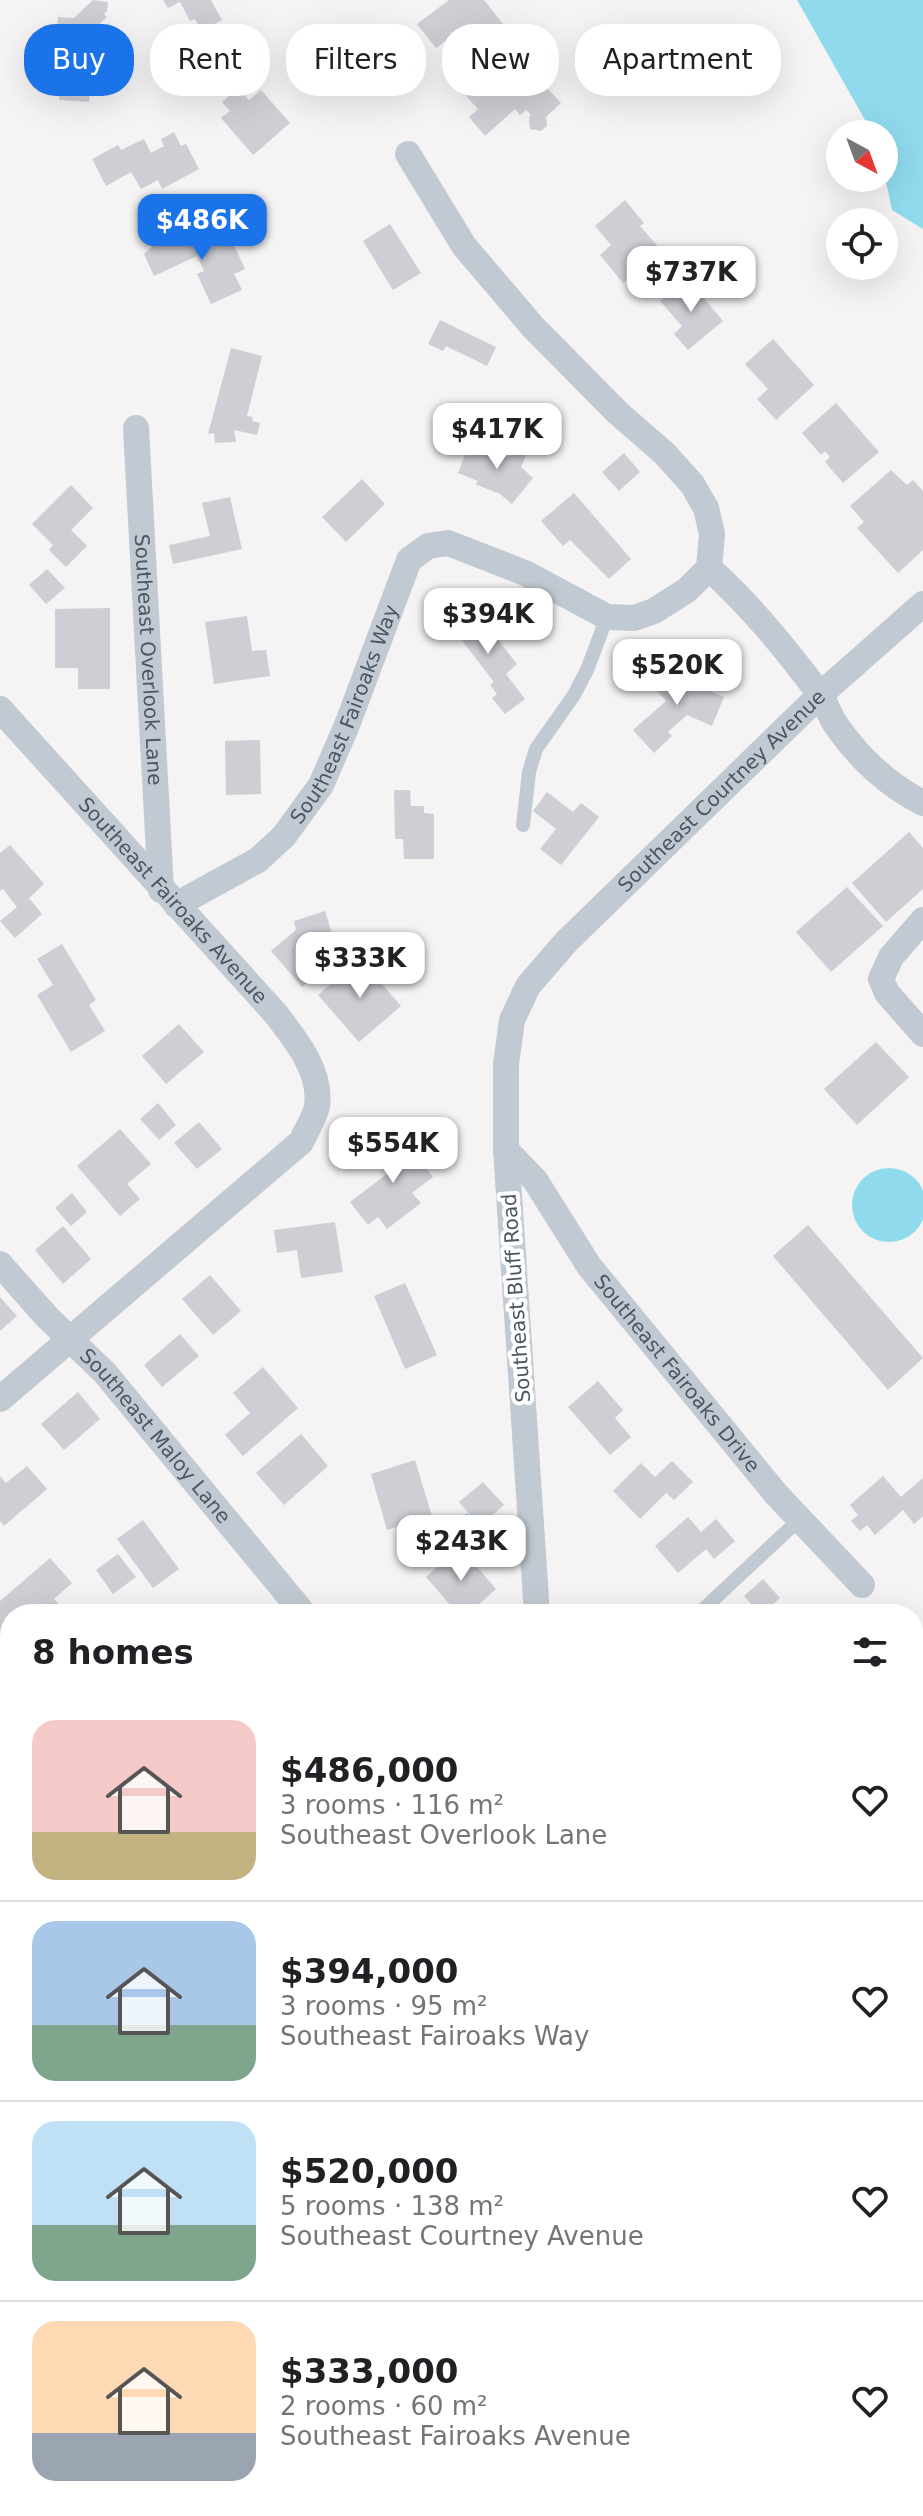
<!DOCTYPE html>
<html lang="en">
<head>
<meta charset="utf-8">
<style>
	body { margin:0; font-family:"DejaVu Sans",sans-serif; background:#f6f6f6; color:#202124; height:100vh; display:flex; flex-direction:column; font-size:30px; white-space:nowrap }
	* { box-sizing:border-box; margin:0 }
	p { font-size:26px; color:#757577 }
	.icon { flex:none; width:44px; height:44px; fill:none; stroke:currentColor; stroke-width:2; stroke-linecap:round; stroke-linejoin:round }
	.map { position:relative; flex:1; overflow:hidden }
	.panel { position:absolute; left:0px; top:1604px; width:924px; height:912px; display:flex; flex-direction:column; background:#fff; border-radius:32px 32px 0 0; box-shadow:0 8px 32px #0002 }
	.panel>* { flex:none }
	.hud { position:absolute; left:24px; top:24px; width:876px; height:72px; display:flex; gap:16px }
	.needle { width:52px; rotate:139deg }
	.tools { position:absolute; left:826px; top:120px; display:grid; gap:16px }
	.tools a { display:grid; place-items:center; width:72px; height:72px; border-radius:50%; background:#fff; box-shadow:0 8px 32px #0002; font-size:40px }
	.price { position:absolute; translate:-50% -68px; padding:0 18px; border-radius:16px; background:#fff; color:#222; font-size:26px; line-height:52px; filter:drop-shadow(0 2px 4px #0008) }
	.price::after { content:''; position:absolute; left:50%; top:48px; width:24px; height:18px; margin-left:-12px; background:inherit; clip-path:polygon(0 0,100% 0,50% 100%) }
	.price.selected { background:#1a73e8; color:#fff }
	ul { padding:0; list-style:none }
	li { display:flex; align-items:center; gap:24px; height:200px; padding:0 32px }
	li+li { border-top:2px solid #e0e0e0 }
	li span { display:grid; place-items:center; flex:none; width:224px; height:160px; border-radius:24px; color:#555 }
	li>.icon { margin-inline-start:auto }
	span .icon { width:96px; height:96px; fill:#fffc; stroke-width:1 }
	li b { font-size:34px }
	h2 { display:flex; justify-content:space-between; align-items:center; height:96px; padding:0 32px; font-size:34px }
	.pill { padding:0 28px; border-radius:32px; background:#fff; box-shadow:0 8px 32px #0002; font-size:28px; line-height:72px }
	.pill.selected { background:#1a73e8; color:#fff }
	.map>svg:first-child { display:block }
	.water { fill:#90daee }
	.building { fill:#cdcfd5 }
	.lines { fill:none; stroke-linecap:round; stroke-linejoin:round }
	.lane { stroke:#c1cad2; stroke-width:14 }
	.street { stroke:#c1cad2; stroke-width:26 }
	.rail { stroke:#b5b8bd; stroke-width:6 }
	.labels { text-anchor:middle; stroke-width:8; stroke-linejoin:round; paint-order:stroke }
	.street-label { font-size:20px; fill:#4a5661; stroke:#fff }
</style>
</head>
<body>
<div class="map">
<svg width="923" height="2516" viewBox="0 0 923 2516">
	<rect width="100%" height="100%" fill="#f5f3f3"/>
	<!-- water -->
	<g class="water">
		<polygon points="797,0 923,0 923,229 892,210 884,172 884,134 873,134"/>
		<circle cx="889" cy="1205" r="37"/>
		<polygon points="467,1513 480,1528 449,1554 436,1539"/>
	</g>
	<!-- building -->
	<g class="building">
		<polygon points="93,0 108,2 107,11 104,14 107,17 96,27 106,37 100,43 98,71 91,71 89,102 59,100 62,64 71,65 72,46 63,46 62,52 42,51 44,25 57,26 58,17 74,18"/>
		<polygon points="163,0 211,0 222,20 201,31 195,19 190,21 180,2 168,8"/>
		<polygon points="449,0 484,0 511,34 481,58 459,31 436,48 417,24"/>
		<polygon points="508,57 530,82 536,76 561,103 546,117 547,126 541,131 530,129 529,117 531,115 526,110 520,115 515,109 485,136 469,117 478,109 466,96"/>
		<polygon points="238,88 249,100 261,90 290,123 253,155 221,118 230,111 222,102"/>
		<polygon points="174,132 181,146 186,144 199,169 162,189 158,180 141,189 131,172 106,186 92,159 118,145 121,150 144,139 151,153 164,146 161,139"/>
		<polygon points="625,200 644,223 640,226 661,250 623,283 600,255 611,245 595,226"/>
		<polygon points="390,224 421,273 393,290 363,241"/>
		<polygon points="226,228 245,269 234,274 242,290 211,304 197,274 204,271 197,256 154,276 144,254 156,243 173,235 177,244 197,235 199,241"/>
		<polygon points="687,278 723,321 688,350 674,334 682,326 660,301"/>
		<polygon points="440,320 496,347 487,366 446,346 443,351 428,344"/>
		<polygon points="773,339 814,385 776,420 757,399 768,389 745,364"/>
		<polygon points="231,348 262,356 247,416 253,417 252,421 260,423 257,435 234,430 236,442 215,443 214,433 208,434"/>
		<polygon points="836,403 879,452 843,483 825,462 830,457 825,451 821,455 802,433"/>
		<polygon points="469,444 500,457 513,455 517,444 529,449 521,467 533,478 512,504 500,494 475,484 478,481 458,473"/>
		<polygon points="624,453 640,472 619,491 602,472"/>
		<polygon points="891,470 907,485 913,480 923,491 923,550 898,573 857,528 864,522 850,506"/>
		<polygon points="362,479 385,504 346,542 322,517"/>
		<polygon points="71,485 93,508 71,530 87,546 66,567 49,550 53,545 32,524"/>
		<polygon points="574,493 631,559 609,579 570,540 563,546 541,521"/>
		<polygon points="230,497 242,549 173,564 169,545 210,536 202,503"/>
		<polygon points="47,569 65,588 46,604 29,585"/>
		<polygon points="470,604 517,664 506,674 525,699 505,714 492,698 497,694 490,685 494,682 447,621"/>
		<polygon points="110,608 110,689 78,689 78,668 55,668 55,609"/>
		<polygon points="247,616 252,651 266,650 270,676 214,684 205,622"/>
		<polygon points="672,663 691,683 724,697 712,726 687,715 668,732 672,736 654,753 633,730 666,701 650,683"/>
		<polygon points="260,740 261,794 226,795 225,741"/>
		<polygon points="394,790 410,790 411,806 424,806 424,813 434,814 434,859 404,859 403,839 395,839"/>
		<polygon points="547,792 573,812 581,803 599,817 561,865 540,849 556,829 533,811"/>
		<polygon points="909,832 923,848 923,889 886,922 852,883"/>
		<polygon points="10,845 44,884 29,898 42,914 15,938 0,921 17,907 3,889 0,891 0,853"/>
		<polygon points="847,887 883,926 831,972 796,932"/>
		<polygon points="325,911 337,950 310,959 321,972 302,987 271,951 296,930 294,921"/>
		<polygon points="62,944 96,1000 89,1005 105,1031 71,1052 37,995 53,985 37,959"/>
		<polygon points="360,959 401,1006 359,1042 318,995"/>
		<polygon points="179,1024 204,1052 166,1084 142,1056"/>
		<polygon points="876,1042 909,1077 857,1125 824,1089"/>
		<polygon points="158,1103 176,1125 159,1140 140,1119"/>
		<polygon points="199,1122 222,1149 197,1169 174,1143"/>
		<polygon points="120,1129 151,1164 127,1184 140,1199 120,1216 77,1166"/>
		<polygon points="399,1133 433,1177 412,1193 421,1203 387,1229 378,1217 368,1225 350,1202 388,1173 373,1153"/>
		<polygon points="72,1193 87,1212 71,1226 55,1208"/>
		<polygon points="335,1222 343,1272 301,1278 297,1250 277,1253 274,1230"/>
		<polygon points="808,1225 923,1358 888,1390 773,1256"/>
		<polygon points="63,1226 91,1259 63,1284 35,1250"/>
		<polygon points="210,1275 241,1311 213,1335 182,1299"/>
		<polygon points="405,1283 437,1355 405,1369 374,1296"/>
		<polygon points="0,1297 17,1316 0,1331"/>
		<polygon points="180,1334 199,1356 162,1387 144,1365"/>
		<polygon points="263,1367 298,1408 243,1456 225,1435 250,1413 233,1393"/>
		<polygon points="598,1381 623,1410 615,1418 631,1437 610,1455 568,1407"/>
		<polygon points="78,1392 100,1419 64,1450 41,1424"/>
		<polygon points="301,1434 328,1466 284,1505 256,1473"/>
		<polygon points="415,1460 432,1516 387,1530 371,1474"/>
		<polygon points="672,1461 693,1482 674,1500 666,1493 640,1519 613,1491 641,1463 655,1477"/>
		<polygon points="27,1466 47,1489 4,1526 0,1521 0,1476 6,1483"/>
		<polygon points="883,1476 901,1497 923,1478 923,1516 914,1524 903,1510 875,1535 867,1525 860,1531 851,1521 858,1515 850,1505"/>
		<polygon points="483,1482 504,1505 480,1526 459,1502"/>
		<polygon points="688,1517 701,1532 716,1519 735,1541 714,1559 706,1549 678,1573 655,1546"/>
		<polygon points="143,1520 179,1569 153,1588 117,1539"/>
		<polygon points="460,1547 496,1589 468,1614 458,1614 426,1577"/>
		<polygon points="118,1554 136,1577 113,1594 96,1570"/>
		<polygon points="50,1558 72,1583 54,1599 67,1614 10,1614 10,1685 0,1673 0,1601"/>
		<polygon points="763,1579 780,1598 767,1610 771,1614 741,1614 752,1605 744,1596"/>
		<polygon points="0,1891 10,1902 10,1948 0,1937"/>
		<polygon points="4,2101 10,2108 10,2188 0,2197 0,2105"/>
		<polygon points="0,2259 10,2270 10,2329 0,2318"/>
		<polygon points="0,2441 10,2453 10,2506 39,2506 27,2516 0,2516"/>
		<polygon points="161,2506 194,2506 183,2516 170,2516"/>
		<polygon points="227,2506 275,2506 263,2516 216,2516"/>
		<polygon points="356,2506 421,2506 426,2516 350,2516 347,2510"/>
		<polygon points="444,2506 488,2506 468,2516 449,2516"/>
		<polygon points="517,2506 548,2506 551,2516 500,2516 499,2512"/>
		<polygon points="819,2506 856,2506 861,2516 823,2516"/>
	</g>
	<g class="lines">
		<!-- lane -->
		<g class="lane">
			<polyline points="523,825 529,772 536,749 574,695 587,670 607,617"/>
			<polyline points="698,1614 800,1519"/>
			<polyline points="0,2384 10,2395"/>
			<polyline points="119,2506 128,2516"/>
			<polyline points="283,2506 288,2516"/>
			<polyline points="89,2516 100,2506"/>
			<polyline points="209,2516 221,2506"/>
			<polyline points="302,2516 323,2506"/>
		</g>
		<!-- street -->
		<g class="street">
			<path d="M408,154L464,246L533,327L618,413L664,453L692,484L706,508L712,534L709,568C751,606 785,648 819,693C826,703 829,715 836,725C858,757 888,785 923,803"/>
			<path id="s1" d="M136,428L161,890"/>
			<path id="s2" d="M0,709L275,1013C295,1039 322,1071 317,1106C315,1117 306,1131 301,1142L0,1399"/>
			<path id="s3" d="M176,905L258,860L284,836L321,785L347,725L409,560L428,546L448,543L525,573L607,617L634,618L654,611L687,590L709,568"/>
			<polyline points="923,920 891,957 881,979 887,993 923,1034"/>
			<path id="s4" d="M506,1150L535,1180L589,1266L776,1494L862,1585"/>
			<path id="s5" d="M0,1264L47,1317L105,1373L304,1614"/>
			<path id="s6" d="M537,1614L506,1150V1064L512,1020L528,986L566,942L820,695L923,604"/>
			<polyline points="0,1804 10,1816"/>
			<polyline points="644,2506 658,2516"/>
		</g>
		<!-- rail -->
		<g class="rail">
			<polyline points="914,1711 923,1694"/>
			<polyline points="914,2384 923,2403"/>
		</g>
	</g>
	<g class="labels">
		<!-- street labels -->
		<g class="street-label">
			<text dy="7" stroke="none"><textPath href="#s1" startOffset="232">Southeast Overlook Lane</textPath></text>
			<text dy="7" stroke="none"><textPath href="#s3" startOffset="266">Southeast Fairoaks Way</textPath></text>
			<text dy="7" stroke="none"><textPath href="#s6" startOffset="908">Southeast Courtney Avenue</textPath></text>
			<text dy="7" stroke="none"><textPath href="#s2" startOffset="258">Southeast Fairoaks Avenue</textPath></text>
			<text transform="translate(516 1298) rotate(-94)" y="7">Southeast Bluff Road</text>
			<text dy="7" stroke="none"><textPath href="#s4" startOffset="282">Southeast Fairoaks Drive</textPath></text>
			<text dy="7" stroke="none"><textPath href="#s5" startOffset="232">Southeast Maloy Lane</textPath></text>
		</g>
	</g>
</svg>
<div class="tools">
<a><svg class="needle" viewBox="-14 -14 28 28"><path d="M0-13l5 13h-10z" fill="#e53935"/><path d="M0 13l5-13h-10z" fill="#757577"/></svg></a>
<a><svg class="icon" aria-label="locate" viewBox="0 0 24 24"><circle cx="12" cy="12" r="6"/><path d="M12 2v4M12 18v4M2 12h4M18 12h4"/></svg></a>
</div>
<b class="price selected" style="left:202px;top:262px">$486K</b>
<b class="price" style="left:691px;top:314px">$737K</b>
<b class="price" style="left:497px;top:471px">$417K</b>
<b class="price" style="left:488px;top:656px">$394K</b>
<b class="price" style="left:677px;top:707px">$520K</b>
<b class="price" style="left:360px;top:1000px">$333K</b>
<b class="price" style="left:393px;top:1185px">$554K</b>
<b class="price" style="left:461px;top:1583px">$243K</b>
<div class="hud">
<a class="pill selected">Buy</a>
<a class="pill">Rent</a>
<a class="pill">Filters</a>
<a class="pill">New</a>
<a class="pill">Apartment</a>
</div>
<section class="panel">
<h2>8 homes<svg class="icon" aria-label="filters" viewBox="0 0 24 24"><path d="M4 7h16M4 17h16"/><circle cx="9" cy="7" r="2"/><circle cx="15" cy="17" r="2"/></svg></h2>
<ul>
<li><span style="background:linear-gradient(#f6c9c9 70%,#c2b280 0)"><svg class="icon" aria-label="home" viewBox="0 0 24 24"><path d="M3 11l9-7 9 7M6 9v11h12V9"/></svg></span><div><b>$486,000</b><p>3 rooms · 116 m²</p><p>Southeast Overlook Lane</p></div><svg class="icon" aria-label="heart" viewBox="0 0 24 24"><path d="M12 20l-8-8c-3-5 5-10 8-4 3-6 11-1 8 4z"/></svg></li>
<li><span style="background:linear-gradient(#a9c7e8 65%,#7fa58c 0)"><svg class="icon" aria-label="home" viewBox="0 0 24 24"><path d="M3 11l9-7 9 7M6 9v11h12V9"/></svg></span><div><b>$394,000</b><p>3 rooms · 95 m²</p><p>Southeast Fairoaks Way</p></div><svg class="icon" aria-label="heart" viewBox="0 0 24 24"><path d="M12 20l-8-8c-3-5 5-10 8-4 3-6 11-1 8 4z"/></svg></li>
<li><span style="background:linear-gradient(#bfe0f5 65%,#7fa58c 0)"><svg class="icon" aria-label="home" viewBox="0 0 24 24"><path d="M3 11l9-7 9 7M6 9v11h12V9"/></svg></span><div><b>$520,000</b><p>5 rooms · 138 m²</p><p>Southeast Courtney Avenue</p></div><svg class="icon" aria-label="heart" viewBox="0 0 24 24"><path d="M12 20l-8-8c-3-5 5-10 8-4 3-6 11-1 8 4z"/></svg></li>
<li><span style="background:linear-gradient(#ffd9b3 70%,#9aa5b1 0)"><svg class="icon" aria-label="home" viewBox="0 0 24 24"><path d="M3 11l9-7 9 7M6 9v11h12V9"/></svg></span><div><b>$333,000</b><p>2 rooms · 60 m²</p><p>Southeast Fairoaks Avenue</p></div><svg class="icon" aria-label="heart" viewBox="0 0 24 24"><path d="M12 20l-8-8c-3-5 5-10 8-4 3-6 11-1 8 4z"/></svg></li>
</ul>
</section>
</div>
</body>
</html>
